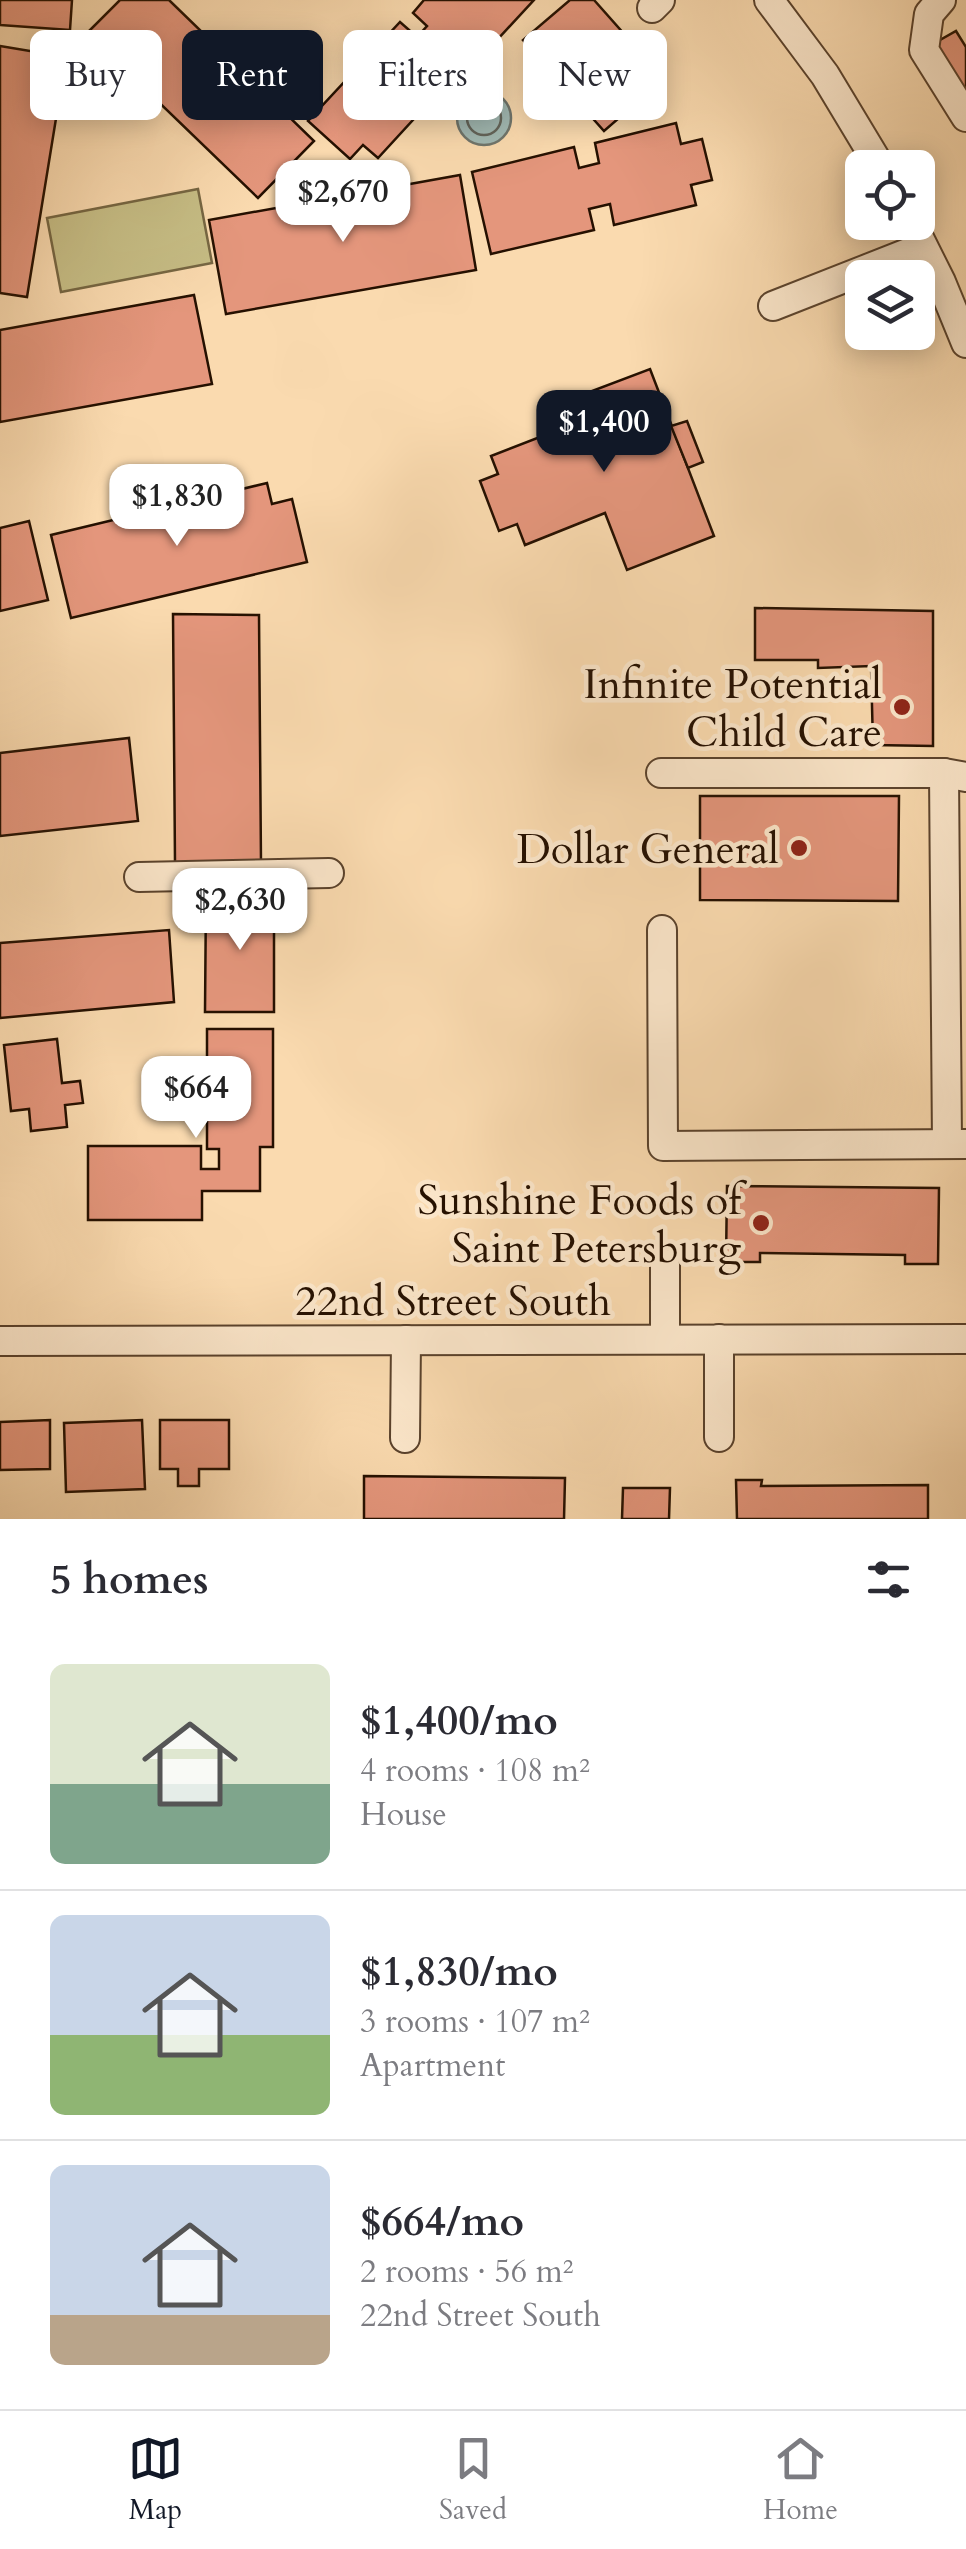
<!DOCTYPE html>
<html lang="en">
<head>
<meta charset="utf-8">
<style>
	body { margin:0; font-family:Cardo,serif; background:#f7f7f7; color:#2b2b33; height:100vh; display:flex; flex-direction:column; font-size:38px; white-space:nowrap }
	* { box-sizing:border-box; margin:0 }
	p { font-size:32px; color:#7c7c81 }
	.icon { flex:none; width:55px; height:55px; fill:none; stroke:currentColor; stroke-width:2; stroke-linecap:round; stroke-linejoin:round }
	.map { position:relative; height:1519px; overflow:hidden }
	.drawer { display:flex; flex-direction:column; background:#fff; flex:1 }
	.drawer>* { flex:none }
	.guide { position:absolute; left:30px; top:30px; width:908px; height:90px; display:flex; gap:20px }
	.controls { position:absolute; left:845px; top:150px; display:grid; gap:20px }
	.controls a { display:grid; place-items:center; width:90px; height:90px; border-radius:15px; background:#fff; box-shadow:0 5px 25px #0003; font-size:50px }
	.price { position:absolute; translate:-50% -85px; padding:0 22px; border-radius:20px; background:#fff; color:#222; font-size:32px; line-height:65px; filter:drop-shadow(0 2px 5px #0008) }
	.price::after { content:''; position:absolute; left:50%; top:60px; width:30px; height:22px; margin-left:-15px; background:inherit; clip-path:polygon(0 0,100% 0,50% 100%) }
	.price.active { background:#111827; color:#fff }
	ul { padding:0; list-style:none }
	li { display:flex; align-items:center; gap:30px; height:250px; padding:0 50px }
	li+li { border-top:2px solid #e1e1e2 }
	li span { display:grid; place-items:center; flex:none; width:280px; height:200px; border-radius:15px; color:#555 }
	li>.icon { margin-inline-start:auto }
	span .icon { width:120px; height:120px; fill:#fffc; stroke-width:1 }
	li b { font-size:42px }
	h2 { display:flex; justify-content:space-between; align-items:center; height:120px; padding:0 50px; font-size:42px }
	.chip { padding:0 35px; border-radius:15px; background:#fff; box-shadow:0 5px 25px #0003; font-size:35px; line-height:90px }
	.chip.active { background:#111827; color:#fff }
	.dock { display:flex; justify-content:space-around; align-items:center; height:140px; border-top:2px solid #e1e1e2; background:#fff; font-size:28px; color:#7c7c81 }
	.dock a { display:grid; justify-items:center; gap:5px }
	.dock .active { color:#111827 }
	.map>svg:first-child { display:block }
	.green { fill:#c6bd85; stroke:#766642; stroke-width:2.5 }
	.water { fill:#a1b9b4; stroke:#6f756c; stroke-width:2.5 }
	.lines { fill:none; stroke-linecap:round; stroke-linejoin:round }
	.shore { stroke:#63645a; stroke-width:2.5 }
	.building { fill:#e4967c; stroke:#251000; stroke-width:2.5 }
	.minor-casing { stroke:#5a422c; stroke-width:32 }
	.minor { stroke:#fce7cb; stroke-width:28 }
	.poi-dot { fill:#8f2418; stroke:#fce7cb; stroke-width:4 }
	.labels { text-anchor:middle; stroke-width:9; stroke-linejoin:round; paint-order:stroke }
	.poi-label { font-size:42px; fill:#251000; stroke:#fce7cb; text-anchor:end }
	.street-label { font-size:42px; fill:#251000; stroke:#fce7cb }
</style>
</head>
<body>
<div class="map">
<svg width="966" height="1519" viewBox="0 0 966 1519">
	<rect width="100%" height="100%" fill="#fadaaf"/>
	<filter id="stains"><feTurbulence type="fractalNoise" baseFrequency=".002" numOctaves="4"/><feColorMatrix values="0 0 0 0 .2 0 0 0 0 .09 0 0 0 0 .02 0 0 0 .5 -.17"/></filter>
	<radialGradient id="worn" r=".72"><stop offset=".6" stop-color="#630" stop-opacity="0"/><stop offset="1" stop-color="#630" stop-opacity=".3"/></radialGradient>
	<!-- green -->
	<polygon class="green" points="198,189 212,263 61,292 47,218"/>
	<!-- water -->
	<circle class="water" cx="484" cy="118" r="27"/>
	<g class="lines">
		<!-- shore -->
		<circle class="shore" cx="484" cy="118" r="17"/>
	</g>
	<!-- building -->
	<g class="building">
		<polygon points="0,0 72,0 70,30 0,25"/>
		<polygon points="120,0 169,0 314,141 258,198 87,33"/>
		<polygon points="424,0 534,0 472,67 457,54 446,64 456,73 378,158 363,145 350,159 308,121 400,22 417,37 427,26 413,13"/>
		<polygon points="570,0 594,0 664,79 604,131 523,40"/>
		<polygon points="956,31 966,47 966,91 961,93 933,44"/>
		<polygon points="0,46 66,57 27,297 0,293"/>
		<polygon points="676,123 681,144 702,139 712,180 691,185 696,205 614,225 610,204 589,209 594,230 491,254 472,172 574,147 579,168 599,163 595,143"/>
		<polygon points="460,175 476,270 226,314 209,220"/>
		<polygon points="194,295 212,384 0,422 0,330"/>
		<polygon points="650,369 714,536 627,570 605,513 525,545 517,524 499,531 480,481 498,474 491,456 571,425 563,402"/>
		<polygon points="687,421 703,462 688,468 671,426"/>
		<polygon points="267,483 272,504 292,499 307,562 71,618 51,535"/>
		<polygon points="29,521 48,600 0,611 0,528"/>
		<polygon points="755,608 933,611 933,746 873,745 871,666 818,668 818,660 755,660"/>
		<polygon points="173,614 259,615 261,863 175,862"/>
		<polygon points="129,738 138,821 0,836 0,753"/>
		<polygon points="700,796 899,796 898,901 700,900"/>
		<polygon points="206,894 274,895 274,1012 205,1012"/>
		<polygon points="169,930 174,1002 0,1018 0,943"/>
		<polygon points="207,1029 273,1029 273,1147 260,1147 260,1191 202,1191 202,1220 88,1220 88,1146 201,1146 201,1169 219,1169 219,1149 207,1149"/>
		<polygon points="57,1039 62,1083 80,1081 83,1103 65,1105 67,1127 31,1131 29,1109 11,1111 4,1045"/>
		<polygon points="727,1186 939,1188 938,1264 905,1264 905,1255 760,1253 760,1262 726,1262"/>
		<polygon points="50,1420 50,1469 0,1470 0,1422"/>
		<polygon points="142,1420 145,1489 66,1492 64,1423"/>
		<polygon points="160,1420 229,1420 229,1469 199,1469 199,1486 178,1486 178,1469 160,1469"/>
		<polygon points="364,1476 565,1478 564,1519 364,1519"/>
		<polygon points="736,1480 762,1480 761,1486 928,1485 928,1519 737,1519"/>
		<polygon points="623,1488 670,1488 669,1519 622,1519"/>
	</g>
	<g class="lines">
		<!-- minor casing -->
		<g class="minor-casing">
			<g id="minor">
				<polyline points="769,0 825,75 881,168"/>
				<polyline points="941,0 929,14 924,50 966,117"/>
				<polyline points="652,8 660,0"/>
				<polyline points="911,222 941,282 966,343"/>
				<polyline points="773,306 923,247"/>
				<polyline points="661,773 944,773 966,777"/>
				<polyline points="944,773 947,1144"/>
				<polyline points="139,877 329,873"/>
				<polyline points="662,930 663,1146 966,1144"/>
				<polyline points="665,1264 665,1339"/>
				<polyline points="0,1341 966,1339"/>
				<polyline points="719,1437 719,1339"/>
				<polyline points="405,1438 406,1340"/>
			</g>
		</g>
		<!-- minor -->
		<use href="#minor" class="minor"/>
	</g>
	<!-- markers -->
	<g class="poi-dot">
		<circle cx="902" cy="707" r="10"/>
		<circle cx="799" cy="848" r="10"/>
		<circle cx="761" cy="1223" r="10"/>
	</g>
	<g class="labels">
		<!-- poi labels -->
		<g class="poi-label">
			<text x="882" y="698">Infinite Potential<tspan x="882" dy="48">Child Care</tspan></text>
			<text x="779" y="863">Dollar General</text>
			<text x="741" y="1214">Sunshine Foods of<tspan x="741" dy="48">Saint Petersburg</tspan></text>
		</g>
		<!-- street labels -->
		<g class="street-label">
			<text x="453" y="1315">22nd Street South</text>
		</g>
	</g>
	<rect width="100%" height="100%" filter="url(#stains)"/>
	<rect width="100%" height="100%" fill="url(#worn)"/>
</svg>
<div class="controls">
<a><svg class="icon" aria-label="locate" viewBox="0 0 24 24"><circle cx="12" cy="12" r="6"/><path d="M12 2v4M12 18v4M2 12h4M18 12h4"/></svg></a>
<a><svg class="icon" aria-label="layers" viewBox="0 0 24 24"><path d="M12 4l9 5-9 5-9-5zM3 14l9 5 9-5"/></svg></a>
</div>
<b class="price" style="left:343px;top:245px">$2,670</b>
<b class="price active" style="left:604px;top:475px">$1,400</b>
<b class="price" style="left:177px;top:549px">$1,830</b>
<b class="price" style="left:240px;top:953px">$2,630</b>
<b class="price" style="left:196px;top:1141px">$664</b>
<div class="guide">
<a class="chip">Buy</a>
<a class="chip active">Rent</a>
<a class="chip">Filters</a>
<a class="chip">New</a>
</div>
</div>
<section class="drawer">
<h2>5 homes<svg class="icon" aria-label="filters" viewBox="0 0 24 24"><path d="M4 7h16M4 17h16"/><circle cx="9" cy="7" r="2"/><circle cx="15" cy="17" r="2"/></svg></h2>
<ul>
<li><span style="background:linear-gradient(#dfe7d0 60%,#7fa58c 0)"><svg class="icon" aria-label="home" viewBox="0 0 24 24"><path d="M3 11l9-7 9 7M6 9v11h12V9"/></svg></span><div><b>$1,400/mo</b><p>4 rooms · 108 m²</p><p>House</p></div></li>
<li><span style="background:linear-gradient(#c9d6e8 60%,#8fb573 0)"><svg class="icon" aria-label="home" viewBox="0 0 24 24"><path d="M3 11l9-7 9 7M6 9v11h12V9"/></svg></span><div><b>$1,830/mo</b><p>3 rooms · 107 m²</p><p>Apartment</p></div></li>
<li><span style="background:linear-gradient(#c9d6e8 75%,#b9a48a 0)"><svg class="icon" aria-label="home" viewBox="0 0 24 24"><path d="M3 11l9-7 9 7M6 9v11h12V9"/></svg></span><div><b>$664/mo</b><p>2 rooms · 56 m²</p><p>22nd Street South</p></div></li>
</ul>
</section>
<nav class="dock">
<a class="active"><svg class="icon" aria-label="map" viewBox="0 0 24 24"><path d="M3 6l6-2 6 2 6-2v14l-6 2-6-2-6 2zM9 4v14M15 6v14"/></svg>Map</a>
<a><svg class="icon" aria-label="saved" viewBox="0 0 24 24"><path d="M7 4h10v16l-5-4-5 4z"/></svg>Saved</a>
<a><svg class="icon" aria-label="home" viewBox="0 0 24 24"><path d="M3 11l9-7 9 7M6 9v11h12V9"/></svg>Home</a>
</nav>
</body>
</html>
